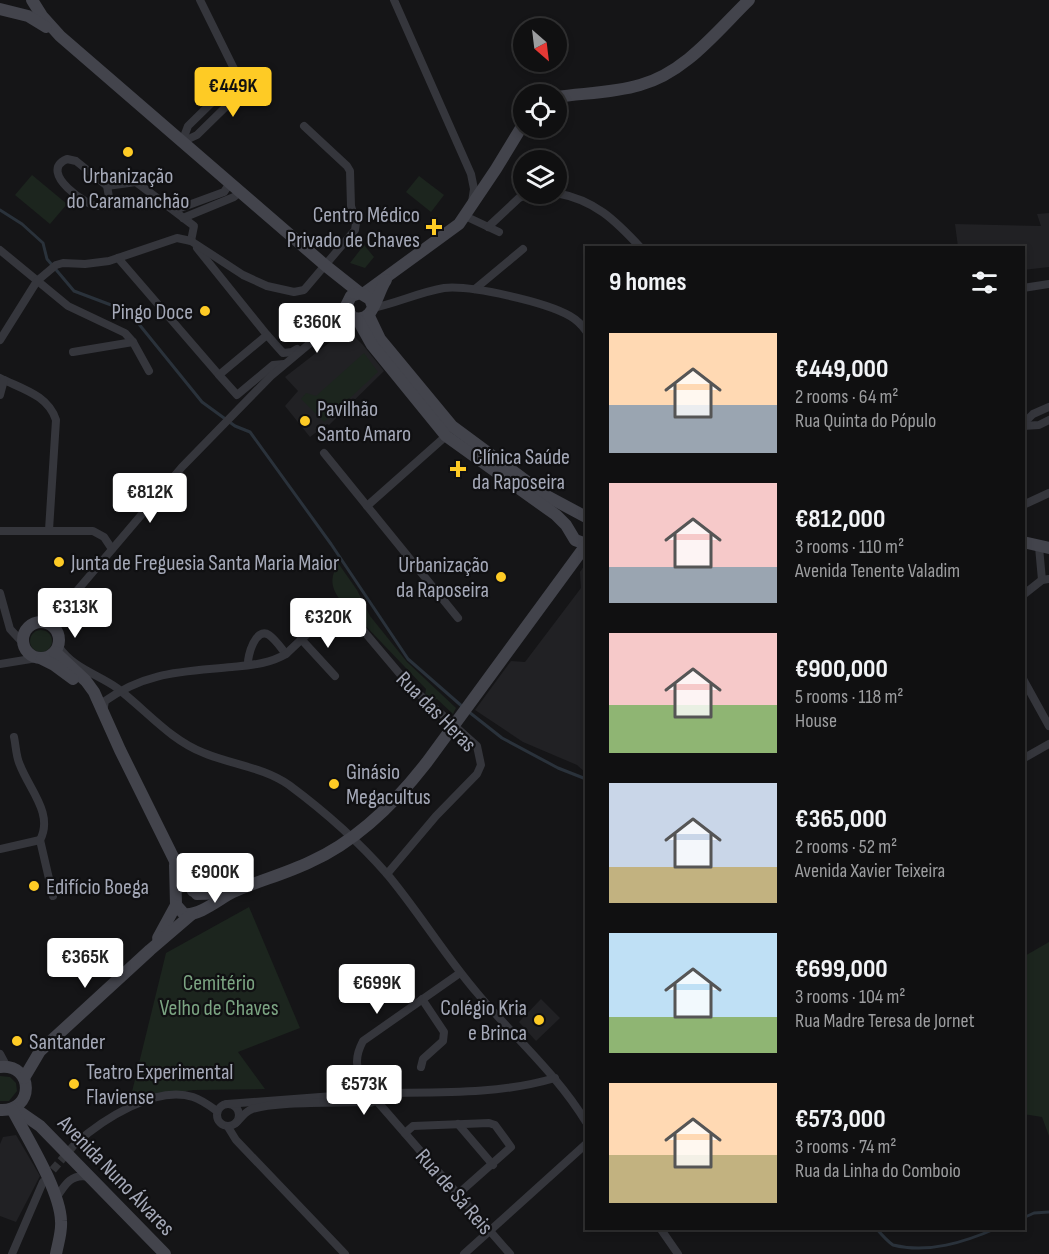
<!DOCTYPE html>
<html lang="en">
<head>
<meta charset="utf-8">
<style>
	body { margin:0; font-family:"Sofia Sans Condensed",sans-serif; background:#1e1e1f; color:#f1f3f6; height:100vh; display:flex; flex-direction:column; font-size:22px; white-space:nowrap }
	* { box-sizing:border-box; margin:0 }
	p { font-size:20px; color:#9c9d9f }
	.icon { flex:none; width:33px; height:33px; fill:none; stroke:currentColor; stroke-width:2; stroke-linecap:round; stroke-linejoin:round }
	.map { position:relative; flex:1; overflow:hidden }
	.sheet { position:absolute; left:585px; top:246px; width:440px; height:984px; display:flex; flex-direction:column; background:#101011; border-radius:0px; box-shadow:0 3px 9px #0003,0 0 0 2px #303031 }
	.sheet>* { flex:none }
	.needle { width:39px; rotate:152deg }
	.tools { position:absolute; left:513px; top:18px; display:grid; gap:12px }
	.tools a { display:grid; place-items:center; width:54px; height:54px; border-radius:50%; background:#101011; box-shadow:0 3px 9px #0003,0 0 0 2px #303031; font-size:30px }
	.price { position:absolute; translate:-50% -51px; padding:0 14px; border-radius:6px; background:#fff; color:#222; font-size:20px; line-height:39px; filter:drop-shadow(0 2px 3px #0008) }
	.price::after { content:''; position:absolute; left:50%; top:36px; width:18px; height:14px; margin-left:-9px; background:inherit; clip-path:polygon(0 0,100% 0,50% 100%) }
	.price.current { background:#fecb25; color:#111 }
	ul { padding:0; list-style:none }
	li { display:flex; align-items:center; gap:18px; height:150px; padding:0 24px }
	li span { display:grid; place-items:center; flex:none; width:168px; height:120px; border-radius:0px; color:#555 }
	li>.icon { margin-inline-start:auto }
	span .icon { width:72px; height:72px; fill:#fffc; stroke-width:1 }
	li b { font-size:26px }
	h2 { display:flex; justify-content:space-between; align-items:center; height:72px; padding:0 24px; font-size:26px }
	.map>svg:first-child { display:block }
	.built { fill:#212124 }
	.green { fill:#1c251e }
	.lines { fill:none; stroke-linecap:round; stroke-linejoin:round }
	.stream { stroke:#2a323b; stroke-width:3 }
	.street-tunnel { stroke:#323337; stroke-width:8; stroke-dasharray:8 4; stroke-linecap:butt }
	.street { stroke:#35363c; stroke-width:8 }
	.secondary { stroke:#43444c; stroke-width:12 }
	.poi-dot { fill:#fecb25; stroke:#101012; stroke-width:2 }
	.labels { text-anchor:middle; stroke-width:4.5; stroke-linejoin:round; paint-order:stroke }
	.poi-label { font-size:22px; fill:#a5a9b8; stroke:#101012; text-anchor:start }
	.street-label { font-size:22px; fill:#a5a9b8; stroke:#101012 }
	.park-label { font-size:22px; fill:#7ba482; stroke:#101012 }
</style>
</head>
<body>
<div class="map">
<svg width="1049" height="1254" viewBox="0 0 1049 1254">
	<rect width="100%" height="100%" fill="#151517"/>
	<!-- built -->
	<g class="built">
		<polygon points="1049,213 1049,267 1023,270 1023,248 958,247 955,224 1041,226 1037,214"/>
		<polygon points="349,334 353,335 363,345 384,371 329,425 327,424 310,437 285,406 298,391 285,377 338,336"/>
		<polygon points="586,563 586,773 577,765 523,742 475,710 511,661 525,662 581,588 580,572"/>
		<polygon points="541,999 560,1018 536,1041 519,1022"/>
		<polygon points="16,1135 40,1176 16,1222 0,1216 0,1144 3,1137"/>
	</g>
	<!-- green -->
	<g class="green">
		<polygon points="32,175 67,204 50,224 15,195"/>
		<polygon points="419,176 444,195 431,212 406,192"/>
		<polygon points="364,245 374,257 365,268 350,263"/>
		<polygon points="364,353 378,372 324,422 301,399 306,393 316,396"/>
		<path d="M338,563L357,590L370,616L407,662L456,708L453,714L437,699L431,701L425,695L426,689L338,597C330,584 331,577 338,563Z"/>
		<circle cx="41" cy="641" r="11"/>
		<polygon points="249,907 300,1028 238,1052 265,1089 194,1090 156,1095 129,1104 166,953"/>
		<polygon points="1049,942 1049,1136 1042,1117 1023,1114 1023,957"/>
		<polygon points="0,1076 10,1077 16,1083 17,1091 9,1101 0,1101"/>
	</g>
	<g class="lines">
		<!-- stream -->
		<g class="stream">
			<polyline points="0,210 22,224 43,243 47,259 74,291 119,308 138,323 202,402 235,426 250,432 331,544 408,659 464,708"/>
			<polyline points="469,712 502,738 558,768 586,779"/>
			<polyline points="1023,1218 1034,1213 1049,1212"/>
			<path d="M876,1228C881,1234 887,1241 893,1245C928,1254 965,1242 997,1228"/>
		</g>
		<!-- street-tunnel -->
		<polyline class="street-tunnel" points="45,1179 75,1144"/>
		<!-- street -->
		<g class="street">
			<polyline points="394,0 471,174 474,189 472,202"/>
			<polyline points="182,142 197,135 244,89 200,0"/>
			<polyline points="182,142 188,126 238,77"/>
			<path d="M67,159L76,161L107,186L109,197C106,201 104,205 98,206C90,208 36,172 67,159Z"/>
			<polyline points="107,186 136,182 194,226 191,241"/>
			<path d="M556,193C595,200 615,220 641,248"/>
			<polyline points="175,210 224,192 230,183"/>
			<polyline points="465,216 499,232"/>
			<polyline points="183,218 234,197 240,192"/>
			<polyline points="488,227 519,198 528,194"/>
			<polyline points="197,248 267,335"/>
			<polyline points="0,250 68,306 125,333 133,342 149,371"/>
			<polyline points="118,258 219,375"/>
			<polyline points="1023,288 1049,284"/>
			<polyline points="475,289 523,249"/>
			<path d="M373,308C397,303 420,292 444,288C471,285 546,302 570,316C577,320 582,325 586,331"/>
			<polyline points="328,329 356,319"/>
			<polyline points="0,340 37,281 56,265 63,263 85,264 109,261 177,238 191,241 243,275 267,286 294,292 304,290 355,230 356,223 351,206 350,171 347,166 304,126"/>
			<polyline points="73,352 133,342"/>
			<polyline points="284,364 273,365 237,395 219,375 267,335 283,353 292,352 297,349"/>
			<path d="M0,378C22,389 48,395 56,420L49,530"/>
			<polyline points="0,395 4,380"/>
			<polyline points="1023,424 1033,414 1049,407"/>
			<polyline points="1023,426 1039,425 1049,420"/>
			<polyline points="324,453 458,618"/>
			<polyline points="1023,505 1049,493"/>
			<polyline points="367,506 446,436"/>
			<polyline points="0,531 93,531 104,537 112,549"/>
			<polyline points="1039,547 1042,580 1049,579"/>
			<polyline points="0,593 10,629 23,643"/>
			<polyline points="1023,595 1042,580"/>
			<polyline points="55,627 64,606 182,467 271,376 327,329 346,306"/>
			<polyline points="301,639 335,676"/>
			<path d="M59,647C73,668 97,674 117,688C146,710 170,740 204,753C233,765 263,767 289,785C324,811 359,842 387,874C419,912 445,956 478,994C514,1037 557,1074 586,1122"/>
			<polyline points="0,664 37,658"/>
			<path d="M248,665C247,656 256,626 269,635C276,640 281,648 286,654"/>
			<polyline points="1023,679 1049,726"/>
			<path d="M103,712L105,701C147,671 183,672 232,667C251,665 269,664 286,654L340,603L410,686L477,746L481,765L477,774L436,816L387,874"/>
			<path d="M14,737C16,746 16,757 20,765C29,789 54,814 40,840"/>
			<polyline points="1026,757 1049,744"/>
			<polyline points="40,840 53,896"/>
			<polyline points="0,849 40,840"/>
			<polyline points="0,1054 7,1067"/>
			<polyline points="421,1067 423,1059 443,1041 444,1032 422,999"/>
			<circle cx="369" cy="1094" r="9"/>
			<path d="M364,1087C357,1068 353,1060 363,1041L460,973"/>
			<path d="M378,1093C437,1092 498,1095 555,1078"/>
			<polyline points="376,1100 510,1254"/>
			<circle cx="228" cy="1115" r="11"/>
			<polyline points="227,1104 360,1094"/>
			<path d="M236,1123C241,1118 244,1113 250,1110C270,1101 339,1103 364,1102"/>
			<polyline points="458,1124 493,1165"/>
			<polyline points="228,1127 236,1140 345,1254"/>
			<polyline points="405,1133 413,1126 489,1123 495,1125 511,1147 458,1194"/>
			<path d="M75,1144C102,1120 155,1085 193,1097C202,1100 210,1106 217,1111"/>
			<path d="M57,1197C65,1184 72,1173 89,1177"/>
			<polyline points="660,1228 678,1254"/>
			<polyline points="12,1254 43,1182"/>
			<polyline points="464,1254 586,1144"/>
		</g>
		<!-- secondary -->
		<g class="secondary">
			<polyline points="32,0 42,16 60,36 326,266 360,293"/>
			<polyline points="0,9 28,16 46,27"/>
			<path d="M556,97C584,93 613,93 640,85C685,73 717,31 749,0"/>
			<polyline points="363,294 459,224 496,169 524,123"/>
			<path d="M373,307L370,299L360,293L351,296L346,306L352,317C374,326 376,294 386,280"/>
			<polyline points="369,316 380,339 452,426 545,495 586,517"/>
			<polyline points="358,320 372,345 446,436 556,515 566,525 575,540 586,544"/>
			<polyline points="1023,542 1049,548"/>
			<circle cx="41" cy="640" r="18"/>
			<polyline points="55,652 86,681 94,692 120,750 175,861 193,891"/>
			<polyline points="42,659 54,665 73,679"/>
			<polyline points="197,894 228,893"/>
			<path d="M176,905L184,914C200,916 219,899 233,892C258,881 285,874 310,862C357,841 396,802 427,762L586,545"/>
			<polyline points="158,938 176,905 175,865"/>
			<path d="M0,1067C34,1063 35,1112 0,1110"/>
			<polyline points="24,1078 40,1051 150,950 192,914"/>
			<polyline points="14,1108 40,1126 165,1254"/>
			<path d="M12,1109C27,1138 60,1190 61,1221C62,1232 58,1243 56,1254"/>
		</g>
	</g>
	<!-- markers -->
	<g class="poi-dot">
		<circle cx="128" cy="152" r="6"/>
		<path d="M431 218h6v6h6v6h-6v6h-6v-6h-6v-6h6z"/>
		<circle cx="205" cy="311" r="6"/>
		<circle cx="305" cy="421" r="6"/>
		<path d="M455 460h6v6h6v6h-6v6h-6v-6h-6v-6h6z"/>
		<circle cx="59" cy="562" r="6"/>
		<circle cx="501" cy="577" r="6"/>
		<circle cx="334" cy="784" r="6"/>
		<circle cx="34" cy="886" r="6"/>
		<circle cx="539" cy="1020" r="6"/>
		<circle cx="17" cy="1041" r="6"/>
		<circle cx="74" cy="1084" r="6"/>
	</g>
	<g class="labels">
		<!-- poi labels -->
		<g class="poi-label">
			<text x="128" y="183" text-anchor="middle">Urbanização<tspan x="128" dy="25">do Caramanchão</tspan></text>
			<text x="420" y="222" text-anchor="end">Centro Médico<tspan x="420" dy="25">Privado de Chaves</tspan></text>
			<text x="193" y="319" text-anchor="end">Pingo Doce</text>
			<text x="317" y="416">Pavilhão<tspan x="317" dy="25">Santo Amaro</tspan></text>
			<text x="472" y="464">Clínica Saúde<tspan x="472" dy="25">da Raposeira</tspan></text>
			<text x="71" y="570">Junta de Freguesia Santa Maria Maior</text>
			<text x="489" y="572" text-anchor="end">Urbanização<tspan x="489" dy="25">da Raposeira</tspan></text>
			<text x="346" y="779">Ginásio<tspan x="346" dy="25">Megacultus</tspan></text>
			<text x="46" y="894">Edifício Boega</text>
			<text x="527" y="1015" text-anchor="end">Colégio Kria<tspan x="527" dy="25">e Brinca</tspan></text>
			<text x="29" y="1049">Santander</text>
			<text x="86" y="1079">Teatro Experimental<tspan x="86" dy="25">Flaviense</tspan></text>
		</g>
		<!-- street labels -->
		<g class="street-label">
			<text transform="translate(437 711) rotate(45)" y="8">Rua das Heras</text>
			<text transform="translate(117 1175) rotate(46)" y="8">Avenida Nuno Álvares</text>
			<text transform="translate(455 1191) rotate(49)" y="8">Rua de Sá Reis</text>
		</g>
		<!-- park labels -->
		<g class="park-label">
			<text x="219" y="990">Cemitério<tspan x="219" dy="25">Velho de Chaves</tspan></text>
		</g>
	</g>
</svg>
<div class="tools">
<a><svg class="needle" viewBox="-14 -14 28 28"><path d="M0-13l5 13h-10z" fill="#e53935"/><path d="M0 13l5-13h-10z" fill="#9c9d9f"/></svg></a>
<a><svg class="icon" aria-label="locate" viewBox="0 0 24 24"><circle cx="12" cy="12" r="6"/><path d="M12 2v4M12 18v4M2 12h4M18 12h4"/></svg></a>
<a><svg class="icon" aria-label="layers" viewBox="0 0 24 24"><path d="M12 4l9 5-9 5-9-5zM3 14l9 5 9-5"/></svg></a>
</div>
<b class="price current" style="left:233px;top:118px">€449K</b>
<b class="price" style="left:317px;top:354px">€360K</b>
<b class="price" style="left:150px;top:524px">€812K</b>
<b class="price" style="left:75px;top:639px">€313K</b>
<b class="price" style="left:328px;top:649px">€320K</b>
<b class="price" style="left:215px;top:904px">€900K</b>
<b class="price" style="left:85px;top:989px">€365K</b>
<b class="price" style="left:377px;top:1015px">€699K</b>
<b class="price" style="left:364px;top:1116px">€573K</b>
<section class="sheet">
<h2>9 homes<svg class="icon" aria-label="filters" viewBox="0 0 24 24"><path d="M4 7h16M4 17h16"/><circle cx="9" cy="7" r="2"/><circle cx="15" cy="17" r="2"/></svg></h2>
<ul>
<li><span style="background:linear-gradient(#ffd9b3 60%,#9aa5b1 0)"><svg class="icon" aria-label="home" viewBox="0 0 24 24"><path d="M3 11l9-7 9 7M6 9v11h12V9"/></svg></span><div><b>€449,000</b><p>2 rooms · 64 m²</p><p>Rua Quinta do Pópulo</p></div></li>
<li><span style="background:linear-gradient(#f6c9c9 70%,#9aa5b1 0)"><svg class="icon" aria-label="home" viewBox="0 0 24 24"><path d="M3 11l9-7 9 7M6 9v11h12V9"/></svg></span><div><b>€812,000</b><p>3 rooms · 110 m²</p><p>Avenida Tenente Valadim</p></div></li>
<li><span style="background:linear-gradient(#f6c9c9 60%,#8fb573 0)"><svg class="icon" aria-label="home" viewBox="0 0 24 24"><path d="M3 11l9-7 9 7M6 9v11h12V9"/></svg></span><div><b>€900,000</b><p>5 rooms · 118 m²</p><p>House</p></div></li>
<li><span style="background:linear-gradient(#c9d6e8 70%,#c2b280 0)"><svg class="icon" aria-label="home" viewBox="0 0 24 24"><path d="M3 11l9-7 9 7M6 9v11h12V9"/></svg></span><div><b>€365,000</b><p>2 rooms · 52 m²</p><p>Avenida Xavier Teixeira</p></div></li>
<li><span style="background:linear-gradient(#bfe0f5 70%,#8fb573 0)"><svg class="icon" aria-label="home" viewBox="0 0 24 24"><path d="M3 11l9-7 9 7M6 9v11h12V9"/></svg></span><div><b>€699,000</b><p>3 rooms · 104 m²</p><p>Rua Madre Teresa de Jornet</p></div></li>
<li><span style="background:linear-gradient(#ffd9b3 60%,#c2b280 0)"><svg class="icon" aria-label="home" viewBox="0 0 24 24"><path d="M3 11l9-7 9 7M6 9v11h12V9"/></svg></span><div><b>€573,000</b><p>3 rooms · 74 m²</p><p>Rua da Linha do Comboio</p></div></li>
</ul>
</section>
</div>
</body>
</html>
